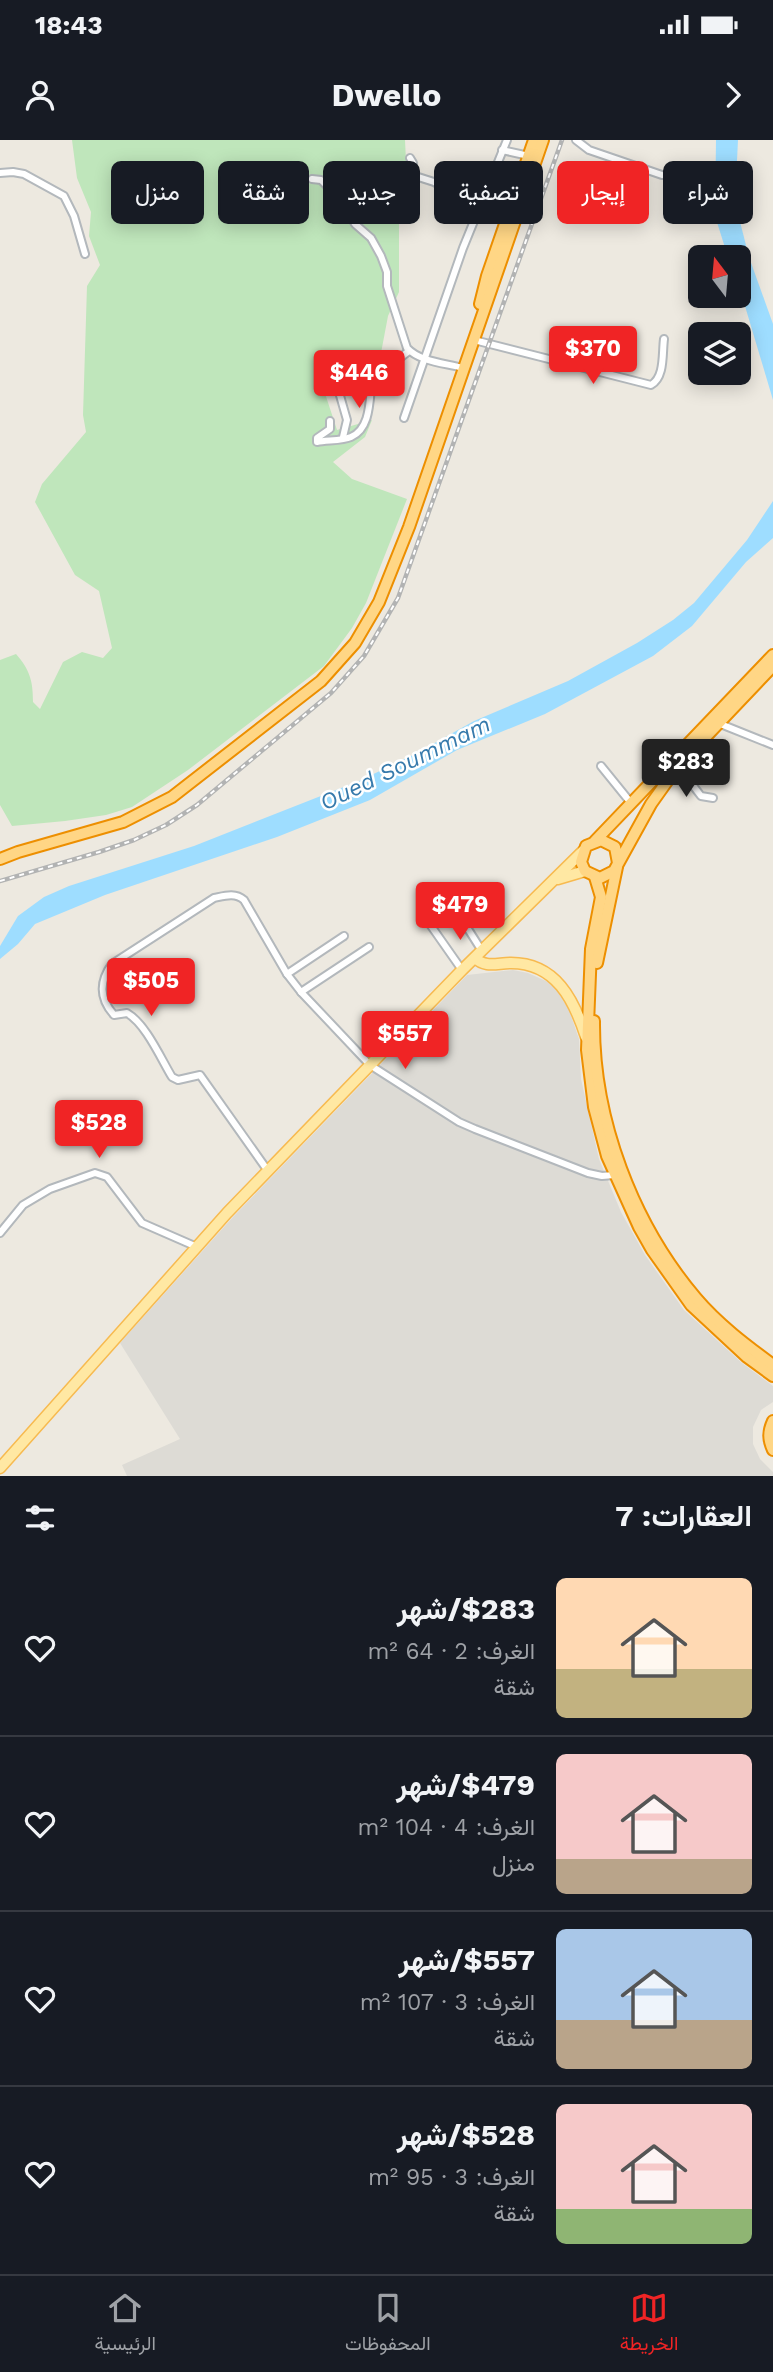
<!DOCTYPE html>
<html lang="ar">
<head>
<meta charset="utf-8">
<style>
	body { margin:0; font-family:"Work Sans",Vazirmatn,sans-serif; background:#20242c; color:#f1f3f6; direction:rtl; height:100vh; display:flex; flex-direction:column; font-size:26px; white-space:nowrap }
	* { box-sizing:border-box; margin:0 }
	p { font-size:23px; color:#9ea1a6 }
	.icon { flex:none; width:38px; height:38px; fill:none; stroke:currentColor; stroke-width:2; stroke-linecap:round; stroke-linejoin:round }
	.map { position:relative; height:1336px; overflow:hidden; direction:ltr }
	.panel { display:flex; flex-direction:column; background:#171b24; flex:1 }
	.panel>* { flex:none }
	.top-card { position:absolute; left:21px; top:21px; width:732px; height:63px; direction:rtl; display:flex; gap:14px }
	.needle { width:46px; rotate:344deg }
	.tools { position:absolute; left:688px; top:105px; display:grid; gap:14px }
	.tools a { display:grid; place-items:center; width:63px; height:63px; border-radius:10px; background:#171b24; box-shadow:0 4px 18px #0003; font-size:35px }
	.price { position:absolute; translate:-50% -60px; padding:0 16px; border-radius:7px; background:#f02425; color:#fff; font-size:23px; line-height:46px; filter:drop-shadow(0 2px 4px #0008) }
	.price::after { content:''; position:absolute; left:50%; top:42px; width:21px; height:16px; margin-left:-10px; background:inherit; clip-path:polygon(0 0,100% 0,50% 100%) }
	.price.current { background:#222; color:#fff }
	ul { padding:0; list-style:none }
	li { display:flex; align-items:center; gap:21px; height:175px; padding:0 21px }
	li+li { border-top:2px solid #363941 }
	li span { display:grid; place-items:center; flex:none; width:196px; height:140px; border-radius:10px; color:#555 }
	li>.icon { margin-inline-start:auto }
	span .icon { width:84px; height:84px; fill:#fffc; stroke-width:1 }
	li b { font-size:30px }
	h2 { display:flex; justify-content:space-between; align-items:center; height:84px; padding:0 21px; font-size:30px }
	.tag { padding:0 24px; border-radius:10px; background:#171b24; box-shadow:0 4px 18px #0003; font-size:24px; line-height:63px }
	.tag.current { background:#f02425; color:#fff }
	.status { display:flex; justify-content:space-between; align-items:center; height:49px; padding:0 35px; background:#171b24; direction:ltr }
	.status svg { height:19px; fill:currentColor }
	header { display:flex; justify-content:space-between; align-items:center; height:91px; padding:0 21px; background:#171b24; font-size:32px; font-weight:700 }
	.dock { display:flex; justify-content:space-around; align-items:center; height:98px; border-top:2px solid #363941; background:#171b24; font-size:19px; color:#9ea1a6 }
	.dock a { display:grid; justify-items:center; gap:4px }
	.dock .current { color:#f02425 }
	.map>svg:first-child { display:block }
	.industrial { fill:#dddbd5 }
	.green { fill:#bfe6bb }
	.water { fill:#9eddff }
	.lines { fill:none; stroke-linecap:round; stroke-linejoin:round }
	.street-casing { stroke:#b3b8bc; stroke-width:10 }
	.primary-casing { stroke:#f7ba50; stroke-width:13 }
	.highway-casing { stroke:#ed8f00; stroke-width:14 }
	.street { stroke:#fff; stroke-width:6 }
	.primary { stroke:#ffe8a3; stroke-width:10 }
	.highway { stroke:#ffd685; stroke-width:10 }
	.rail-casing { stroke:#b2b3b3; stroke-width:4.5 }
	.rail { stroke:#fff; stroke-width:2; stroke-dasharray:5; stroke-linecap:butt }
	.labels { text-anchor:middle; stroke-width:5; stroke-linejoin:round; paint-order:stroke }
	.water-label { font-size:23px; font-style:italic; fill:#367aac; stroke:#fff }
</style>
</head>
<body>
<div class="status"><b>18:43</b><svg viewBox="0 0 49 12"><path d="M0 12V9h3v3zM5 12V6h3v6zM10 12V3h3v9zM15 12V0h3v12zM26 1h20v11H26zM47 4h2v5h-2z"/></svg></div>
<header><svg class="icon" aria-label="forward" viewBox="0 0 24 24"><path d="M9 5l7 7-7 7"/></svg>Dwello<svg class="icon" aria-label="person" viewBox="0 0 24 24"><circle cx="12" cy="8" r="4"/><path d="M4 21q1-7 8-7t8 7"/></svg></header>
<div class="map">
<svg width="773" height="1336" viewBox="0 0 773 1336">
	<rect width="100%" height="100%" fill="#ede9e0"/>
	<!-- industrial -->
	<polygon class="industrial" points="513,830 528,833 546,841 556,849 569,870 579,899 581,939 599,1019 621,1072 645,1115 684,1170 742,1223 773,1246 773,1262 761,1270 753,1287 753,1304 760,1319 773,1332 773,1336 127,1336 122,1325 180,1299 120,1203 233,1077 467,835"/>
	<!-- green -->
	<path class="green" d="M72,0H405L406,21L399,71V152L388,176L381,213L356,225L338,222L319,235L337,290L372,280L365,297L333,322L352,339L407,359L366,463L352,488L324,526L188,630L132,667L106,675L65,681L12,686L0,665V520L16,514C30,530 33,541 33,562L40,569L63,522L82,512L103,518L112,508L99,451L75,435L35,362L42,344L86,292L83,275L87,146L100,125L89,96L91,72L77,38Z"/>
	<!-- water -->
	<g class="water">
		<polygon points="716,0 738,0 735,62 749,117 773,184 773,260 739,146 738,117 728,117 715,76"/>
		<polygon points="773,361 773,398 746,422 692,486 653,516 545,574 457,610 370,660 277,697 105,755 35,784 18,804 0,819 0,806 18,776 44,757 69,746 194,706 359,641 415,614 474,581 568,541 637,503 673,480 694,463 747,400"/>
	</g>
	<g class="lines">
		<!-- street casing -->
		<g class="street-casing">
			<g id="street">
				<polyline points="576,0 589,10 662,35"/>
				<polyline points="502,10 529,16"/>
				<polyline points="410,18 413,23 410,32 412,35 434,42 449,51 474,50 484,55"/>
				<polyline points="0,33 13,32 24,34 64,56 74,76 85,114"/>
				<path d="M312,39L321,40L339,58L355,84L371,98L381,116L387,132V146L407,208C420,222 445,223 463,228"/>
				<path d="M474,200L651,245C665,237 662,214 664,199"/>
				<polyline points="337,245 347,280 343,297"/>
				<polyline points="404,278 463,108 507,0"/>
				<path d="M330,281V289L317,298V302C327,300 342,301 351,297C372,288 369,257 372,239L409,211"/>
				<polyline points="718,583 773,605"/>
				<polyline points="601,626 631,663"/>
				<polyline points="678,626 701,656 713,658"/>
				<polyline points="422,773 462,830"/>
				<polyline points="461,778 482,811"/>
				<polyline points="287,834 344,796"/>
				<polyline points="301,852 369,807"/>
				<path d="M268,1031L200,935L178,940L172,937C161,919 146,884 127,873L114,875C99,858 99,842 112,824L214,758C224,756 235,752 244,760L287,834L301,852L370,925L459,982L475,989L588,1033L602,1036L614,1035"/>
				<polyline points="0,1093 23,1065 50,1049 95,1033 107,1037 142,1083 197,1107"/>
			</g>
		</g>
		<!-- primary casing -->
		<g class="primary-casing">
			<g id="primary">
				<polyline points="558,739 585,731"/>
				<path d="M475,818C485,828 497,823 511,823C556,823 574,860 586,897"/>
				<polyline points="0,1328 227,1073 462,830 583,711"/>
			</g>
		</g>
		<!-- highway casing -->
		<g class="highway-casing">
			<g id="highway">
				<polyline points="480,164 487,136 534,0"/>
				<polyline points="595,701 773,515"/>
				<polyline points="0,719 18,712 123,682 172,657 321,541 355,503 379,462 409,387 543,0"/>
				<polyline points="618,723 615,707 601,700 586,706 581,722 585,731 600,738 614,731 651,664 678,626 773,526"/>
				<polyline points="595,737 601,757 591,809 587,910 594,967 607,1016 639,1087 652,1110 691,1165 747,1217 773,1236"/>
				<polyline points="597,823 617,727"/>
				<path d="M594,881C593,979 633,1084 696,1158C718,1184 746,1205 773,1225"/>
				<path d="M773,1281C768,1292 768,1299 773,1310"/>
			</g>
		</g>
		<!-- street -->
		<use href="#street" class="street"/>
		<!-- primary -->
		<use href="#primary" class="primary"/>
		<!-- highway -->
		<use href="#highway" class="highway"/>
		<!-- rail casing -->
		<g class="rail-casing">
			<polyline id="rail" points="0,741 99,712 134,700 166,685 197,665 331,553 364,516 398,458 562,0"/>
		</g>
		<!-- rail -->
		<use href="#rail" class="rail"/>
	</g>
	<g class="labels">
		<!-- water labels -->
		<g class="water-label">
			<text transform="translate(405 623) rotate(-26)" y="8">Oued Soummam</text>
		</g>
	</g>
</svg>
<div class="tools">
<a><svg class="needle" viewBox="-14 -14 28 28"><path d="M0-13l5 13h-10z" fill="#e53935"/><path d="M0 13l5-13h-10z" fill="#9ea1a6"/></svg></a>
<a><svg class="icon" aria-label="layers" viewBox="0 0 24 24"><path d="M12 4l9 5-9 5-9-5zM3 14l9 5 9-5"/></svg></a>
</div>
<b class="price" style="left:593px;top:246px">$370</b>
<b class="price" style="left:359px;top:270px">$446</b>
<b class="price current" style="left:686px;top:659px">$283</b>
<b class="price" style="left:460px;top:802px">$479</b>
<b class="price" style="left:151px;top:878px">$505</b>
<b class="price" style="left:405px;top:931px">$557</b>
<b class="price" style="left:99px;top:1020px">$528</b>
<div class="top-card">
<a class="tag">شراء</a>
<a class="tag current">إيجار</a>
<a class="tag">تصفية</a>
<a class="tag">جديد</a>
<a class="tag">شقة</a>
<a class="tag">منزل</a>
</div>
</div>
<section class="panel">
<h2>العقارات: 7<svg class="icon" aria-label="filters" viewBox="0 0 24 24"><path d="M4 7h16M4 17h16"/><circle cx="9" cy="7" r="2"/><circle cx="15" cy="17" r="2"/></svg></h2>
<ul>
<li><span style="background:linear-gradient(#ffd9b3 65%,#c2b280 0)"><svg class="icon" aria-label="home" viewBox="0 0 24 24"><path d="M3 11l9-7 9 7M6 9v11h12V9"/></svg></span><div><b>$283/شهر</b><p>الغرف: 2 · 64 m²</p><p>شقة</p></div><svg class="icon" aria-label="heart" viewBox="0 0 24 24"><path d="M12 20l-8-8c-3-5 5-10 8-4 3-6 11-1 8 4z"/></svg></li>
<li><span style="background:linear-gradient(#f6c9c9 75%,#b9a48a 0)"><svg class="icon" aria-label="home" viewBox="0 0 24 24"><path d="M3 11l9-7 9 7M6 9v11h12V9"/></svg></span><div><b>$479/شهر</b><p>الغرف: 4 · 104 m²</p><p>منزل</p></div><svg class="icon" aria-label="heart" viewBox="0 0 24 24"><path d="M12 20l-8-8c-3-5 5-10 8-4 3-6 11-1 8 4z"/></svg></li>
<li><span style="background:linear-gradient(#a9c7e8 65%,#b9a48a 0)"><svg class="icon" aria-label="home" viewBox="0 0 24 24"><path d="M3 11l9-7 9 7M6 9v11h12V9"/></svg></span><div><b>$557/شهر</b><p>الغرف: 3 · 107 m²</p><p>شقة</p></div><svg class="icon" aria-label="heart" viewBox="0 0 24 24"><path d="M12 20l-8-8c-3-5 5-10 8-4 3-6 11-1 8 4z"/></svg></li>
<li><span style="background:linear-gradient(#f6c9c9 75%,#8fb573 0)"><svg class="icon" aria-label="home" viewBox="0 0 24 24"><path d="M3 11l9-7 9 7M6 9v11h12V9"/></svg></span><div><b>$528/شهر</b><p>الغرف: 3 · 95 m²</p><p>شقة</p></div><svg class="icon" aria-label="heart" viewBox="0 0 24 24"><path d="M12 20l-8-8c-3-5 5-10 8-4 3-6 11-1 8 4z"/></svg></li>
</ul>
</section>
<nav class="dock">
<a class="current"><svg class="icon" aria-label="map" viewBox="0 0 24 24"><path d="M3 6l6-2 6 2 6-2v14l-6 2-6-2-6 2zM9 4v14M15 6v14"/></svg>الخريطة</a>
<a><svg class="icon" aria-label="saved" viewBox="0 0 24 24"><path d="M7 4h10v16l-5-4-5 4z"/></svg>المحفوظات</a>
<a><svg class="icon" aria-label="home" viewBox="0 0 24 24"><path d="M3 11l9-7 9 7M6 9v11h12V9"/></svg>الرئيسية</a>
</nav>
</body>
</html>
